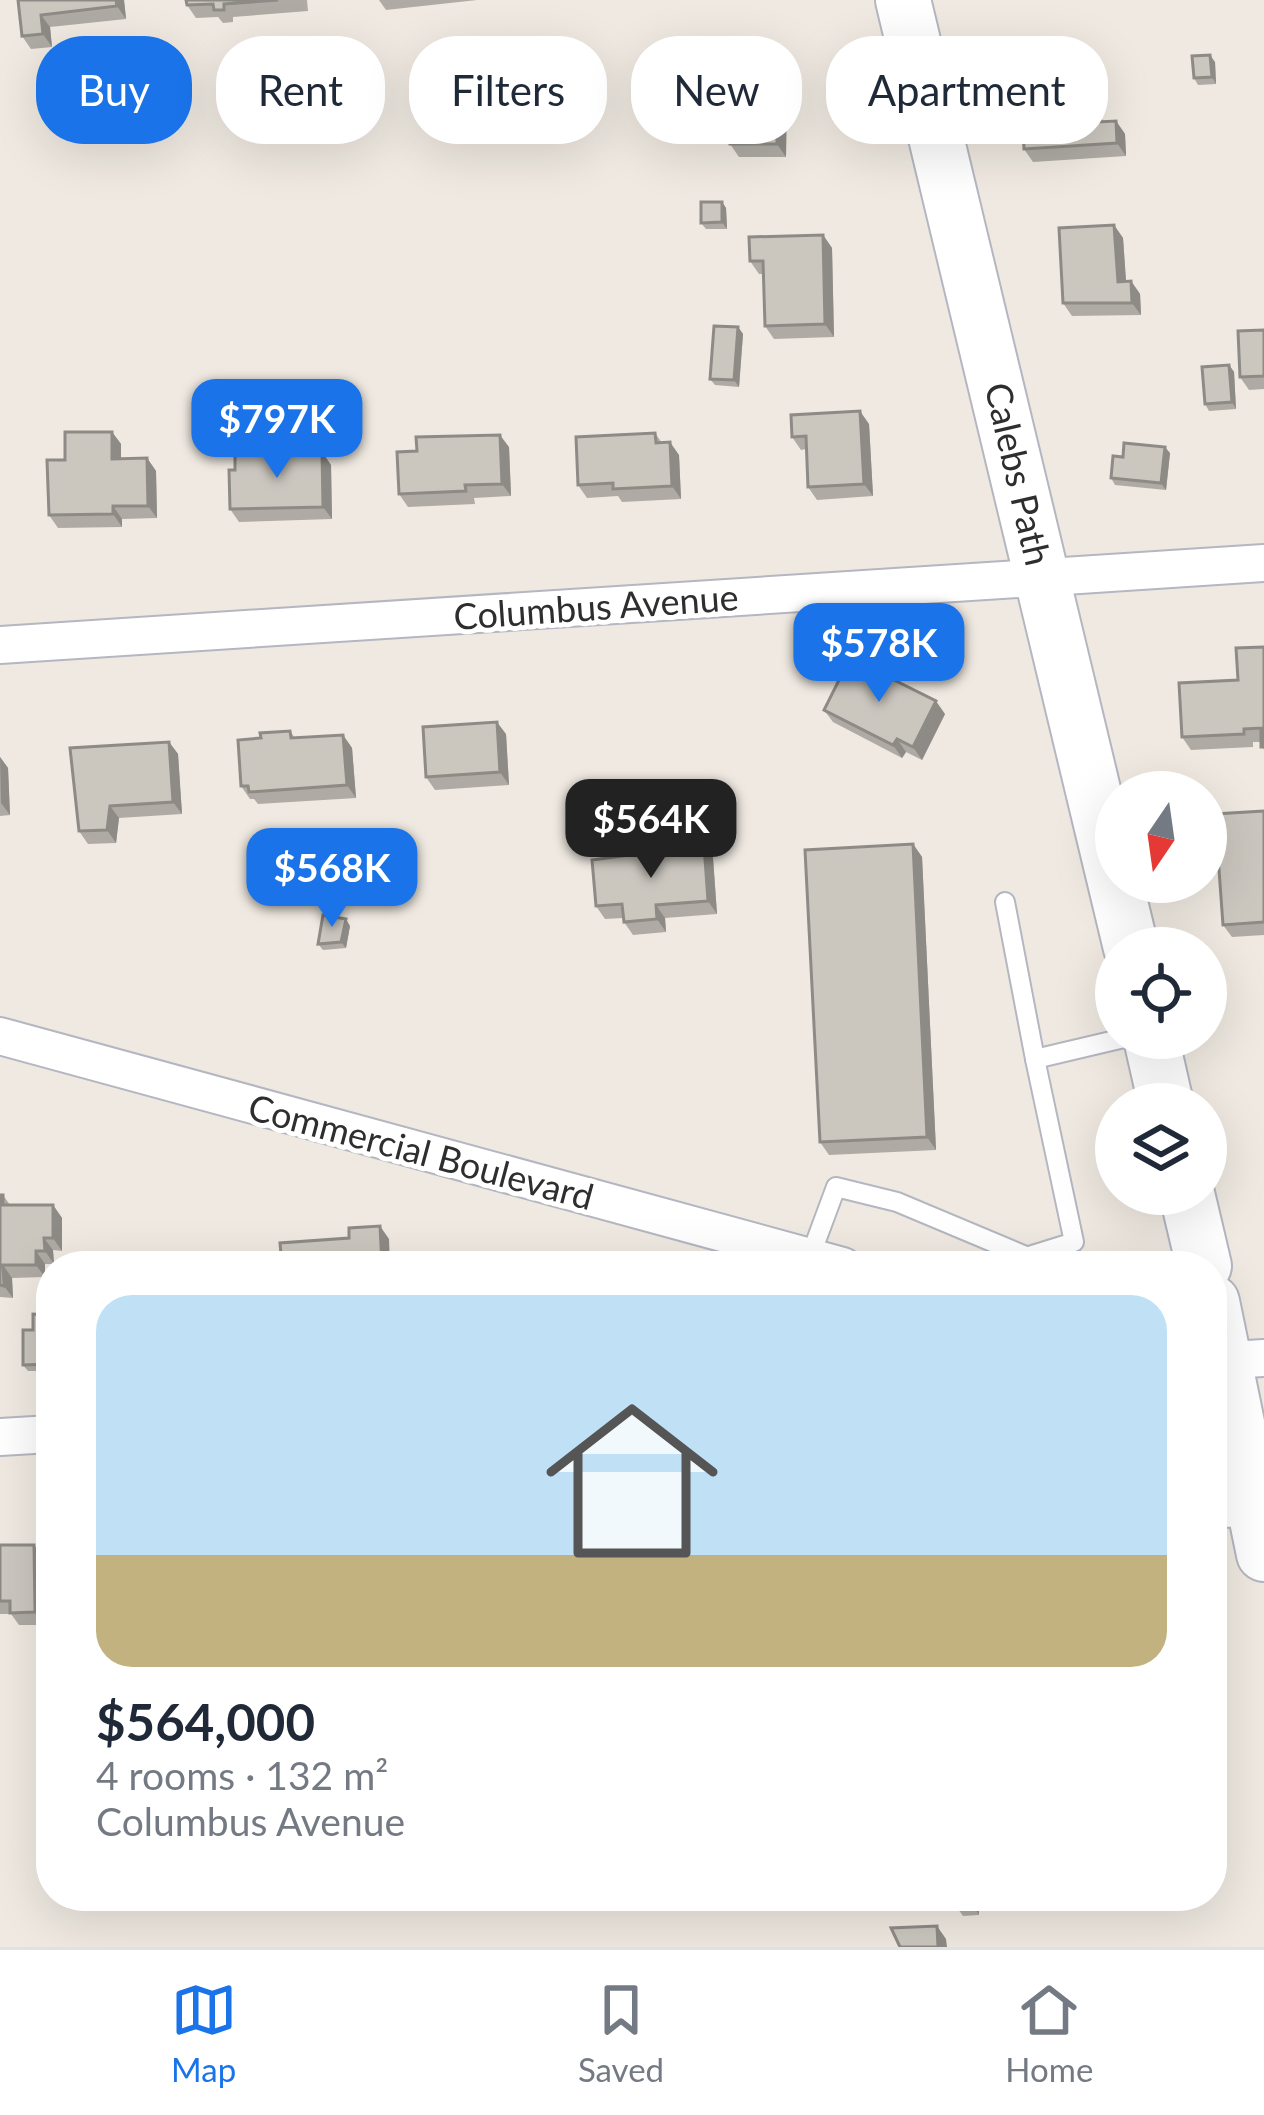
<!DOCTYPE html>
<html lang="en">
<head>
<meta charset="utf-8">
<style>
	body { margin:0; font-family:Lato,sans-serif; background:#f6f6f7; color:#1f2937; height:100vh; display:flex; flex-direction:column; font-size:45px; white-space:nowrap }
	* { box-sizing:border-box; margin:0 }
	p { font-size:39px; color:#747a83 }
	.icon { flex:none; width:66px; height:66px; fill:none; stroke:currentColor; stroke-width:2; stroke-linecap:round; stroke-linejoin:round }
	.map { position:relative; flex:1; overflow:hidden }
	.drawer { position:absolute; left:36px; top:1251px; width:1191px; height:660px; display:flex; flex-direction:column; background:#fff; border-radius:48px; box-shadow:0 12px 48px #0002 }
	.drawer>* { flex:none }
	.hud { position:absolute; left:36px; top:36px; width:1194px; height:108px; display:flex; gap:24px }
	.needle { width:78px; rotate:193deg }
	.buttons { position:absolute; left:1095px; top:771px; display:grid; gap:24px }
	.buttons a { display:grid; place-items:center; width:132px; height:132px; border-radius:50%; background:#fff; box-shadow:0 12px 48px #0002; font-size:60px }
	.price { position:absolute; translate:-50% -102px; padding:0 27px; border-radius:24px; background:#1a73e8; color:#fff; font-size:39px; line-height:78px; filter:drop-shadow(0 3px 6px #0008) }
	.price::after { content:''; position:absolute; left:50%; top:72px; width:36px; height:27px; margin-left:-18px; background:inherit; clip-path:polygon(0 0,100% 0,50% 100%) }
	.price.on { background:#222; color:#fff }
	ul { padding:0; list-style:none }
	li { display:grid; align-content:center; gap:24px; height:636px; padding:0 60px }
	li span { display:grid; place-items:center; height:372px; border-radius:36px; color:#555 }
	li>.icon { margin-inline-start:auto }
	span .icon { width:216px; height:216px; fill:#fffc; stroke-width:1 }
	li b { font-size:51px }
	.chip { padding:0 42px; border-radius:48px; background:#fff; box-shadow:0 12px 48px #0002; font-size:42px; line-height:108px }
	.chip.on { background:#1a73e8; color:#fff }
	.menu { display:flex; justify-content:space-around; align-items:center; height:168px; border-top:3px solid #e0e1e3; background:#fff; font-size:33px; color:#747a83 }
	.menu a { display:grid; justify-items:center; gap:6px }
	.menu .on { color:#1a73e8 }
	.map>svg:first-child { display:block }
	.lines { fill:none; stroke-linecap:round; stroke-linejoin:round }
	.lane-casing { stroke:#b4b7c1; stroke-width:22 }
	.street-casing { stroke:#b4b7c1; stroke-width:40 }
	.secondary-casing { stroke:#b4b7c1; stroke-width:58 }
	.lane { stroke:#fff; stroke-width:18 }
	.street { stroke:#fff; stroke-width:36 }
	.secondary { stroke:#fff; stroke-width:54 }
	.wall { fill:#afaba4 }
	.shaded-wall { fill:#8e8b86 }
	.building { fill:#cbc7bf; stroke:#8e8b86; stroke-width:3 }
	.labels { text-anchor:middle; stroke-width:10; stroke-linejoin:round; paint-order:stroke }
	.street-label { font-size:36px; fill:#2e2e2e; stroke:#fff }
</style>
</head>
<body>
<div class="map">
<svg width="1264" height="1947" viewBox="0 0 1264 1947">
	<rect width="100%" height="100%" fill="#efe9e1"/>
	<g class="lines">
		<!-- lane casing -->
		<g class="lane-casing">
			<g id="lane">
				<polyline points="1005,902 1035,1059"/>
				<polyline points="810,1257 836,1187 897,1202 1028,1257"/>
				<polyline points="997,1266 1074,1242 1035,1059 1124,1038"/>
				<polyline points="1212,1519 1251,1516"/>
			</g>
		</g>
		<!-- street casing -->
		<g class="street-casing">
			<g id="street">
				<polyline points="0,645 1264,563"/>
				<polyline points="0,1036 843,1266"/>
				<polyline points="1212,1361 1264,1358"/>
				<polyline points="0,1437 51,1434"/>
			</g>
		</g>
		<!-- secondary casing -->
		<g class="secondary-casing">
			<g id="secondary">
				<polyline points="903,0 1131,948"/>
				<polyline points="1151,1038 1166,1104"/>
				<polyline points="1187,1194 1204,1266"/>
				<polyline points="1212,1302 1264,1554"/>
			</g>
		</g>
		<!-- lane -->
		<use href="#lane" class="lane"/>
		<!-- street -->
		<use href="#street" class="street"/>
		<!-- secondary -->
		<use href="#secondary" class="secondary"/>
	</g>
	<!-- wall -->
	<g class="wall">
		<polygon points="18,0 124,0 126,19 50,27 52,47 31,49 22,36"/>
		<polygon points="186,0 307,0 308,11 233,17 233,22 223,23 218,17 196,18 187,5"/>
		<polygon points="379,0 477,0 386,10"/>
		<polygon points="1215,62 1216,84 1198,85 1194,78"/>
		<polygon points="778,72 787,84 786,157 739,157 730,144 730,129 722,129 713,116"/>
		<polygon points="1083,85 1084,111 1096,110 1104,122 1116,121 1125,134 1126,156 1033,162 1024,149"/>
		<polygon points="722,202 726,208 727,229 706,229 701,223"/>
		<polygon points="1114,225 1123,238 1126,282 1131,281 1140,294 1141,315 1072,316 1063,303"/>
		<polygon points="823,235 832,248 834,337 774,339 765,326 763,274 759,274 750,261"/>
		<polygon points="738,327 743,334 739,387 715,385 710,379"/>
		<polygon points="1264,330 1264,389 1249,390 1240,377"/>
		<polygon points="1229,365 1234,372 1236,409 1209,411 1205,404"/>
		<polygon points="869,424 873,496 817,500 808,487 806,449 801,450 792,437"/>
		<polygon points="112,432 121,444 121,459 147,458 156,471 157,518 122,519 122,527 58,528 49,515 65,460"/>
		<polygon points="655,433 662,443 679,455 681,499 622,502 618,496 587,498 578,485"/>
		<polygon points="509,447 511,496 474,498 475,504 408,507 399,494"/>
		<polygon points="322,452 331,465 332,519 239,522 230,509 235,470"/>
		<polygon points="1170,453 1166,490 1115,485 1111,478 1123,457"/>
		<polygon points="1264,647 1264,750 1261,742 1253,742 1253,747 1191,750 1182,737 1238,680"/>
		<polygon points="824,710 945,714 922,760 906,752 902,758 833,722"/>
		<polygon points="290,731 295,738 343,735 352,748 356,798 258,804 254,799 250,799 241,786 261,738"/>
		<polygon points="506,734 509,785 435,790 426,777"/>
		<polygon points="169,742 178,754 182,814 119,818 116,843 88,844 79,831"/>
		<polygon points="0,757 8,768 10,815 0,816"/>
		<polygon points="1264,811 1264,935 1232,937 1223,925"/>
		<polygon points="913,844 922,857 936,1150 829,1155 820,1142"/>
		<polygon points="704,845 713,858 717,914 665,918 666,932 633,935 624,922 623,918 605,919 596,906"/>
		<polygon points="350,926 346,948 323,950 318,944"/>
		<polygon points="0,1195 3,1195 10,1205 53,1205 62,1218 62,1251 53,1250 54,1264 45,1264 45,1277 12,1278 13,1298 0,1297"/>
		<polygon points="51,1308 51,1371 28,1371 23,1365 50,1315"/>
		<polygon points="0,1545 43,1557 44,1625 19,1625 11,1614 0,1614"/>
		<polygon points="698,1896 719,1896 702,1902"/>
		<polygon points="978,1896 979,1915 963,1916 958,1909"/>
	</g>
	<!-- shaded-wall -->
	<g class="shaded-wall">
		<polygon points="116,0 124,0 126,19 117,6"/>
		<polygon points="41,15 50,27 52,47 43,34"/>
		<polygon points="1210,55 1215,62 1216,84 1212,77"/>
		<polygon points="778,72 787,84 786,157 777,144"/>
		<polygon points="1074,72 1083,85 1085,124 1076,112"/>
		<polygon points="1116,121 1125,134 1126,156 1117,143"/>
		<polygon points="722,202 726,208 727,229 722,222"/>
		<polygon points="1114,225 1123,238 1127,295 1118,282"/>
		<polygon points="823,235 832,248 834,337 825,324"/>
		<polygon points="1131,281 1140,294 1141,315 1132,303"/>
		<polygon points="738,327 743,334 739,387 734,380"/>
		<polygon points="1229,365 1234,372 1236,409 1232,402"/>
		<polygon points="860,411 869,424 873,496 864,484"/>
		<polygon points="112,432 121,444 121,472 112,459"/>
		<polygon points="500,435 509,447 511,496 502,484"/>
		<polygon points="670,442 679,455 681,499 672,486"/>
		<polygon points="1165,447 1170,453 1166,490 1161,483"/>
		<polygon points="322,452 331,465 332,519 323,507"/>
		<polygon points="147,458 156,471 157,518 148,506"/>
		<polygon points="113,506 122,519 122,527 113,514"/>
		<polygon points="936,701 945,714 922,760 913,747"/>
		<polygon points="497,722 506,734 509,785 500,772"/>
		<polygon points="343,735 352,748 356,798 347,785"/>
		<polygon points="897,739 906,752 902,758 893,745"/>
		<polygon points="169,742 178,754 182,814 173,802"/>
		<polygon points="0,757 8,768 10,815 1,803"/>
		<polygon points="110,806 119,818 116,843 107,830"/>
		<polygon points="913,844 922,857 936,1150 927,1137"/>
		<polygon points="704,845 713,858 717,914 708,901"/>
		<polygon points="656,905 665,918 666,932 657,919"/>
		<polygon points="346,919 350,926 346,948 341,942"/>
		<polygon points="53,1205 62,1218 62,1251 53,1238"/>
		<polygon points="380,1226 389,1239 390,1266 382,1266"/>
		<polygon points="44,1238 53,1250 54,1264 45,1251"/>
		<polygon points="36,1251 45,1264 45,1277 36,1265"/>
		<polygon points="3,1265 12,1278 13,1298 4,1286"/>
		<polygon points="34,1545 43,1557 44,1625 35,1612"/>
		<polygon points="974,1896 978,1896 979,1915 975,1908"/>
		<polygon points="937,1926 946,1939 947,1947 938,1947"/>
	</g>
	<!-- building -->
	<g class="building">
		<polygon points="18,0 116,0 117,6 41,15 43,34 22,36"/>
		<polygon points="186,0 278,0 224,4 224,10 214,10 213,4 187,5"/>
		<polygon points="1210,55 1212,77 1194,78 1192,56"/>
		<polygon points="714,71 778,72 777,144 730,144 730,116 713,116"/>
		<polygon points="1074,72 1076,112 1096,110 1097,122 1116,121 1117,143 1024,149 1020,76"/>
		<polygon points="701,202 722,202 722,222 701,223"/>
		<polygon points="1114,225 1118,282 1131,281 1132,303 1063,303 1059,228"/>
		<polygon points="823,235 825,324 765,326 763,261 750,261 749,237"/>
		<polygon points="714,326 738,327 734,380 710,379"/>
		<polygon points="1264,330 1264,376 1240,377 1238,331"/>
		<polygon points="1229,365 1232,402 1205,404 1202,367"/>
		<polygon points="860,411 864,484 808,487 806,436 792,437 791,415"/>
		<polygon points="65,432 112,432 112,459 147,458 148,506 113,506 113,514 49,515 47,460 65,460"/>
		<polygon points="655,433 656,443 670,442 672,486 613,489 613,483 578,485 576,437"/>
		<polygon points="500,435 502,484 465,485 466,491 399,494 397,452 417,451 416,437"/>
		<polygon points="1124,443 1165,447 1161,483 1111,478 1113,456 1123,457"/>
		<polygon points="322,452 323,507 230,509 229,470 235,470 235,454"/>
		<polygon points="1264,647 1264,747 1261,747 1261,728 1244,729 1244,734 1182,737 1179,683 1238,680 1236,648"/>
		<polygon points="850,658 936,701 913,747 897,739 893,745 824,710"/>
		<polygon points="497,722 500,772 426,777 423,727"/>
		<polygon points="290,731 291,738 343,735 347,785 249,792 248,786 241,786 238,740 261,738 260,733"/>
		<polygon points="169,742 173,802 110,806 107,830 79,831 70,748"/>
		<polygon points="1264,811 1264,922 1223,925 1215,814"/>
		<polygon points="913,844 927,1137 820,1142 805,850"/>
		<polygon points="704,845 708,901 656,905 657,919 624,922 622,904 596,906 592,860"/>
		<polygon points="323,915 346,919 341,942 318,944"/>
		<polygon points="0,1195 3,1195 3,1205 53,1205 53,1238 44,1238 45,1251 36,1251 36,1265 3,1265 4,1286 0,1285"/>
		<polygon points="380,1226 382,1266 282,1266 280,1243 349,1238 349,1228"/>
		<polygon points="50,1308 51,1308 51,1364 23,1365 23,1330 33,1330 33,1314 50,1315"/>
		<polygon points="0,1545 34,1545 35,1612 10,1613 10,1601 0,1601"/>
		<polygon points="957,1896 974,1896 975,1908 958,1909"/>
		<polygon points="937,1926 938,1947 900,1947 891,1928"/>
	</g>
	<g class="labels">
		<!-- street labels -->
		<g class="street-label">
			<text transform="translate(1018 474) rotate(77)" y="13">Calebs Path</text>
			<text transform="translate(596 607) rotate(-4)" y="13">Columbus Avenue</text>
			<text transform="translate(421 1152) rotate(15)" y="13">Commercial Boulevard</text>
		</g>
	</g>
</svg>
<div class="buttons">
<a><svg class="needle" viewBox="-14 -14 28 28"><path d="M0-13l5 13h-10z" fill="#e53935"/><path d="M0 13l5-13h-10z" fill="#747a83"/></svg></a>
<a><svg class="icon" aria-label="locate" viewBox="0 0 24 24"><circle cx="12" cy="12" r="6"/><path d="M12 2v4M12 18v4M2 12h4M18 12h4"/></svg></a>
<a><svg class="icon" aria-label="layers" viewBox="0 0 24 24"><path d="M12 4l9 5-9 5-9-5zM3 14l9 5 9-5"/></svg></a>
</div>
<b class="price" style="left:277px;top:481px">$797K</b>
<b class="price" style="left:879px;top:705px">$578K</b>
<b class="price on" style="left:651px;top:881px">$564K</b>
<b class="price" style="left:332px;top:930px">$568K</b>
<div class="hud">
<a class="chip on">Buy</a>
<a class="chip">Rent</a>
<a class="chip">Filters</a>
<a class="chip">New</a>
<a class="chip">Apartment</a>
</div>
<section class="drawer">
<ul>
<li><span style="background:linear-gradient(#bfe0f5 70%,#c2b280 0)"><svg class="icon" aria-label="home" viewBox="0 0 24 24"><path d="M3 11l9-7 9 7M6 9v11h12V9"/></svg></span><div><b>$564,000</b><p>4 rooms · 132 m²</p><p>Columbus Avenue</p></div></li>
</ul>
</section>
</div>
<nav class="menu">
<a class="on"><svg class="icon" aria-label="map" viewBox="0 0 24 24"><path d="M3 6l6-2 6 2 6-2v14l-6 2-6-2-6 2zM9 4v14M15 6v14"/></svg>Map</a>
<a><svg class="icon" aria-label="saved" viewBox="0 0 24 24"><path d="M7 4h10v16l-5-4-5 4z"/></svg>Saved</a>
<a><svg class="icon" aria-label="home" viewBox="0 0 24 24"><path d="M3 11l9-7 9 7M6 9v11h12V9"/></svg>Home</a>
</nav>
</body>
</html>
